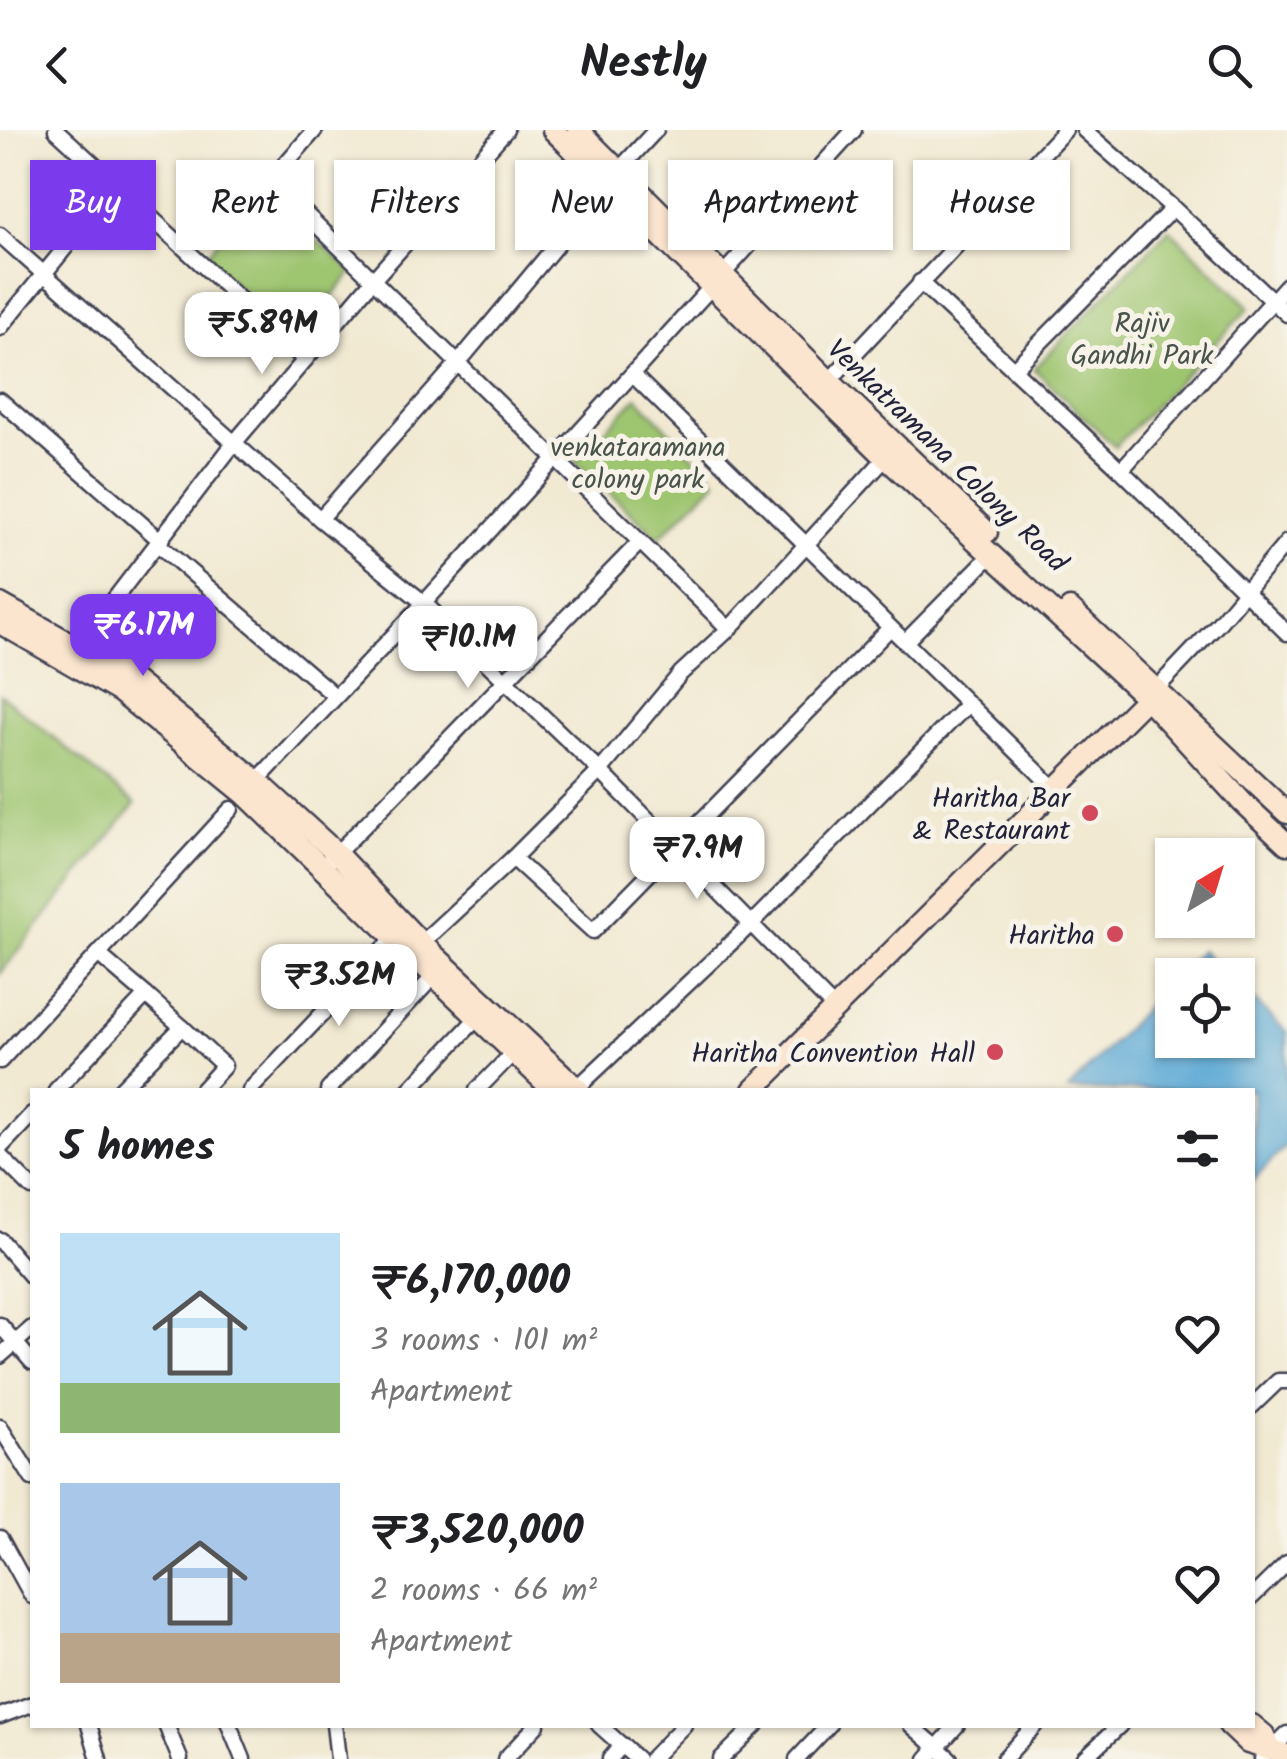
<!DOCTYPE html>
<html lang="en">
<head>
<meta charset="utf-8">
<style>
	body { margin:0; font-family:Kalam,sans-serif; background:#f2f2f2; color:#202124; height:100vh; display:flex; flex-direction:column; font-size:38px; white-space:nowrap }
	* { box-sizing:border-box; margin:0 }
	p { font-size:32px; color:#757577 }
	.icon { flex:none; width:55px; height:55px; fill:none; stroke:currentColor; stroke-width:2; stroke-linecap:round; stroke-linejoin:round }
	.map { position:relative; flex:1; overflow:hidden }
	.side { position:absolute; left:30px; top:958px; width:1225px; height:640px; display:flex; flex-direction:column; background:#fff; border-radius:0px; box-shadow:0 2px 8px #0004 }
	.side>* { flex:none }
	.guide { position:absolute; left:30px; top:30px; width:1228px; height:90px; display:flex; gap:20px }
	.needle { width:65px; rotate:38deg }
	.buttons { position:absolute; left:1155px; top:708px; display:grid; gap:20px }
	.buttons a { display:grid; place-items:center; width:100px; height:100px; border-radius:0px; background:#fff; box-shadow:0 2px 8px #0004; font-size:50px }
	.price { position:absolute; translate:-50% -85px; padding:0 22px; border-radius:20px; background:#fff; color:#222; font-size:32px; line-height:65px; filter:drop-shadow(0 2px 5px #0008) }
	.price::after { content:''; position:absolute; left:50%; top:60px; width:30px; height:22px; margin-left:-15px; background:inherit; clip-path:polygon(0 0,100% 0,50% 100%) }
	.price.selected { background:#7c3aed; color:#fff }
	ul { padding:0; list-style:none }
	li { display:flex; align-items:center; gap:30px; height:250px; padding:0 30px }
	li span { display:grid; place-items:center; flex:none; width:280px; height:200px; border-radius:0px; color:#555 }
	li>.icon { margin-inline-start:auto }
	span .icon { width:120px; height:120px; fill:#fffc; stroke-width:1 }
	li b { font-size:42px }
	h2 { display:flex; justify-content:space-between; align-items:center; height:120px; padding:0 30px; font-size:42px }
	.tag { padding:0 35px; border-radius:0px; background:#fff; box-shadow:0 2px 8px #0004; font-size:35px; line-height:90px }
	.tag.selected { background:#7c3aed; color:#fff }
	header { display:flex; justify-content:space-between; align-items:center; height:130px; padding:0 30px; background:#fff; font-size:45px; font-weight:600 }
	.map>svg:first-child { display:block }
	.green { fill:#9ec56f; stroke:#607455; stroke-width:2.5 }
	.water { fill:#5ba9d5; stroke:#3e6688; stroke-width:2.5 }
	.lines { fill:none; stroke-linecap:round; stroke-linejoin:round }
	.street-casing { stroke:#414052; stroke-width:19 }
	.secondary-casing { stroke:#414052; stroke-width:25 }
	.street { stroke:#fff; stroke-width:14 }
	.secondary { stroke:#fbe5cf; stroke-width:20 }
	.poi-dot { fill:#d1495b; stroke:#f7f3e8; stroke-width:4 }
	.labels { text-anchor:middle; stroke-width:10; stroke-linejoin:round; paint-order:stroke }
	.park-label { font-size:28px; fill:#47534b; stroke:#f7f3e8 }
	.street-label { font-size:28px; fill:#22223b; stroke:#f7f3e8 }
	.poi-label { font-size:28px; fill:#22223b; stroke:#f7f3e8; text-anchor:end }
</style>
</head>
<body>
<header><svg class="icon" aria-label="back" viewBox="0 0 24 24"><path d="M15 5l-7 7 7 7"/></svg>Nestly<svg class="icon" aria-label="search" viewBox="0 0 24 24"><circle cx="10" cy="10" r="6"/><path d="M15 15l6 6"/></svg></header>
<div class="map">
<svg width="1287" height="1629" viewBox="0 0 1287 1629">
	<rect width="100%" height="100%" fill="#f7f3e8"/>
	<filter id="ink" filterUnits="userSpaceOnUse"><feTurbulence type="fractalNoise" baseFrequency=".01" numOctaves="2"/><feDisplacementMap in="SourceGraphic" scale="20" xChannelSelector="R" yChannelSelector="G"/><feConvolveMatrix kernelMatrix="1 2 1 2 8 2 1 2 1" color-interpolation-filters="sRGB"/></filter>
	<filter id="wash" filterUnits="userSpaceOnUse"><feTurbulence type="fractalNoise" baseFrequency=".0048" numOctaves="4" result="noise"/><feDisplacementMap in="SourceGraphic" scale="40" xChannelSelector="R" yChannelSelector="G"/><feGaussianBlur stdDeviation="2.25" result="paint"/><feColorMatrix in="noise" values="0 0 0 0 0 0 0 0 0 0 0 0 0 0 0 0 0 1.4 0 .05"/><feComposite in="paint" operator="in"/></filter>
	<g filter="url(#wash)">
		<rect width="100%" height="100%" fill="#f1e9d2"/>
		<!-- green -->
		<g class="green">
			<polygon points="259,59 353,142 294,209 205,127"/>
			<polygon points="1169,99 1250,177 1115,317 1034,239"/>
			<polygon points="637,267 717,351 659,408 575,332"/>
			<polygon points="0,564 135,674 0,844"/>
		</g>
		<!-- water -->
		<g class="water">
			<polygon points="1201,820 1227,845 1177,845"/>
			<polygon points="1172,850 1172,910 1238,910 1238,855 1287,902 1287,1014 1253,1051 1252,960 1068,960"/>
		</g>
	</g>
	<g filter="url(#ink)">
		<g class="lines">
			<!-- street casing -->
			<g class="street-casing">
				<g id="street">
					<polyline points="56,0 116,55"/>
					<polyline points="315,0 271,50 729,499"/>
					<polyline points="1173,78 1287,184"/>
					<polyline points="0,105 320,389 424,473 600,641 835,879"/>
					<polyline points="920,152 1121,340 1287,503"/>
					<polyline points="0,198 116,55 305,230"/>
					<polyline points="1014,239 1173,78 1084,0"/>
					<polyline points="633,245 1056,660"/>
					<polyline points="829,251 1065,0"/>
					<polyline points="0,270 161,411"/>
					<polyline points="1121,340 1287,155"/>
					<polyline points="320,389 458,233 618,41 656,0"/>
					<polyline points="159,415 335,566"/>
					<polyline points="905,512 991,425"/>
					<polyline points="73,523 235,312 373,150 506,0"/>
					<polyline points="1157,558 1218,494 1287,412"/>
					<polyline points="252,656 424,473 854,0"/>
					<polyline points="513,728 593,801 890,498"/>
					<path d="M330,730C435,625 536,518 640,412"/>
					<polyline points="418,816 513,728 600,641 681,543 729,499 890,323"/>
					<polyline points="182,897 224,936 202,960"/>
					<polyline points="0,931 231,679"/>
					<polyline points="577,958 751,794 968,574"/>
					<polyline points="56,960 146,865 98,824"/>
					<polyline points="120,960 182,897 146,865"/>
					<polyline points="250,960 395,807"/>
					<polyline points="328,960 433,847"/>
					<polyline points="409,960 481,884"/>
					<polyline points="477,960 513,923"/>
					<polyline points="0,1018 32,984"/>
					<polyline points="0,1026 32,1058"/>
					<polyline points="0,1110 32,1147"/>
					<polyline points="0,1195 32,1232"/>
					<polyline points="0,1226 32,1198"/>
					<polyline points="1252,1276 1278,1251 1287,1251"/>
					<polyline points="0,1297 32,1348"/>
					<polyline points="0,1408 32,1466"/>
					<polyline points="1252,1467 1287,1433"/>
					<polyline points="0,1586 32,1574"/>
					<polyline points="89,1595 99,1629"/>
					<polyline points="166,1595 180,1629"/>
					<polyline points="229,1595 243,1629"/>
					<polyline points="334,1595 338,1629"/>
					<polyline points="599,1595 637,1629"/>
					<polyline points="911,1595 950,1629"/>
					<polyline points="505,1629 537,1595"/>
					<polyline points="610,1629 622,1615"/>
					<polyline points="651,1629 684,1595"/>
					<polyline points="721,1629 756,1595"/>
					<polyline points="797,1629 829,1595"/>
					<polyline points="927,1629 957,1595"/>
					<polyline points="1004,1629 1035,1595"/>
					<polyline points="1084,1629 1120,1595"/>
					<polyline points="1262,1629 1287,1604"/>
				</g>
			</g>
			<!-- secondary casing -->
			<g class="secondary-casing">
				<g id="secondary">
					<polyline points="553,0 886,328 1147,568 1242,672 1287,714"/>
					<polyline points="578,0 829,251 987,402"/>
					<polyline points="0,474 127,545 257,651 336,723 421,813 579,960"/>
					<polyline points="1070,479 1287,683"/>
					<polyline points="0,493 120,562 245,664 553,960"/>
					<polyline points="753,960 1155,560"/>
					<polyline points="1229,1595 1248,1613 1287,1625"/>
					<polyline points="1252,1595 1264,1605 1271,1619"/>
				</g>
			</g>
			<!-- street -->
			<use href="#street" class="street"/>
			<!-- secondary -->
			<use href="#secondary" class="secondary"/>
		</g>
	</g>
	<!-- markers -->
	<g class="poi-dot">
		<circle cx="1090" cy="683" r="10"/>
		<circle cx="1115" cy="804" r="10"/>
		<circle cx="995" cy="922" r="10"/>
	</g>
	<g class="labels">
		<!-- park labels -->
		<g class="park-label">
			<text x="1142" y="202">Rajiv<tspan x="1142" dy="32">Gandhi Park</tspan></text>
			<text x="638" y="326">venkataramana<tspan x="638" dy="32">colony park</tspan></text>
		</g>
		<!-- street labels -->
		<g class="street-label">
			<text transform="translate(948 325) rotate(44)" y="10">Venkatramana Colony Road</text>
		</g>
		<!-- poi labels -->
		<g class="poi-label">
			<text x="1070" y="677">Haritha Bar<tspan x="1070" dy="32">&amp; Restaurant</tspan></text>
			<text x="1095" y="814">Haritha</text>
			<text x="975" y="932">Haritha Convention Hall</text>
		</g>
	</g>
</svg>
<div class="buttons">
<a><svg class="needle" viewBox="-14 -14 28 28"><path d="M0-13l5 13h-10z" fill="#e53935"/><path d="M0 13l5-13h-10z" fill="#757577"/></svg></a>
<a><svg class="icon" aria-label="locate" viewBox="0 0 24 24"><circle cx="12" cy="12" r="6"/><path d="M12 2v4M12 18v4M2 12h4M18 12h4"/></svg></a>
</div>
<b class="price" style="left:262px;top:247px">₹5.89M</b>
<b class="price selected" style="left:143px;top:549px">₹6.17M</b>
<b class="price" style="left:468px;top:561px">₹10.1M</b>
<b class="price" style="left:697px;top:772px">₹7.9M</b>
<b class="price" style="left:339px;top:899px">₹3.52M</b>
<div class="guide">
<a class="tag selected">Buy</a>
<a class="tag">Rent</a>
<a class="tag">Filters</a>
<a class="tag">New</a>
<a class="tag">Apartment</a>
<a class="tag">House</a>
</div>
<section class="side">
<h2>5 homes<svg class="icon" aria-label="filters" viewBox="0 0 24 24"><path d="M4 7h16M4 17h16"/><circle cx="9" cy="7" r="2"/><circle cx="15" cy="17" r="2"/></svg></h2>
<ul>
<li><span style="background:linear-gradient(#bfe0f5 75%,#8fb573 0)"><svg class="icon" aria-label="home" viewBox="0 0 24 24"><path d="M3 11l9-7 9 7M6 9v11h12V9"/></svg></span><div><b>₹6,170,000</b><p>3 rooms · 101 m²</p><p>Apartment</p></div><svg class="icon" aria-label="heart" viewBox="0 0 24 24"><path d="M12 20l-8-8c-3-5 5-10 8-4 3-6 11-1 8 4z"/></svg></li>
<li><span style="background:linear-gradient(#a9c7e8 75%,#b9a48a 0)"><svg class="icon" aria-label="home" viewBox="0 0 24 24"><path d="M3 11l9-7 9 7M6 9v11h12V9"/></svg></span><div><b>₹3,520,000</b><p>2 rooms · 66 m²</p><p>Apartment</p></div><svg class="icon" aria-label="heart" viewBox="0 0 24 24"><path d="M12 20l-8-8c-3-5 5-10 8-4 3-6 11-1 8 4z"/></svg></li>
</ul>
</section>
</div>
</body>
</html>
